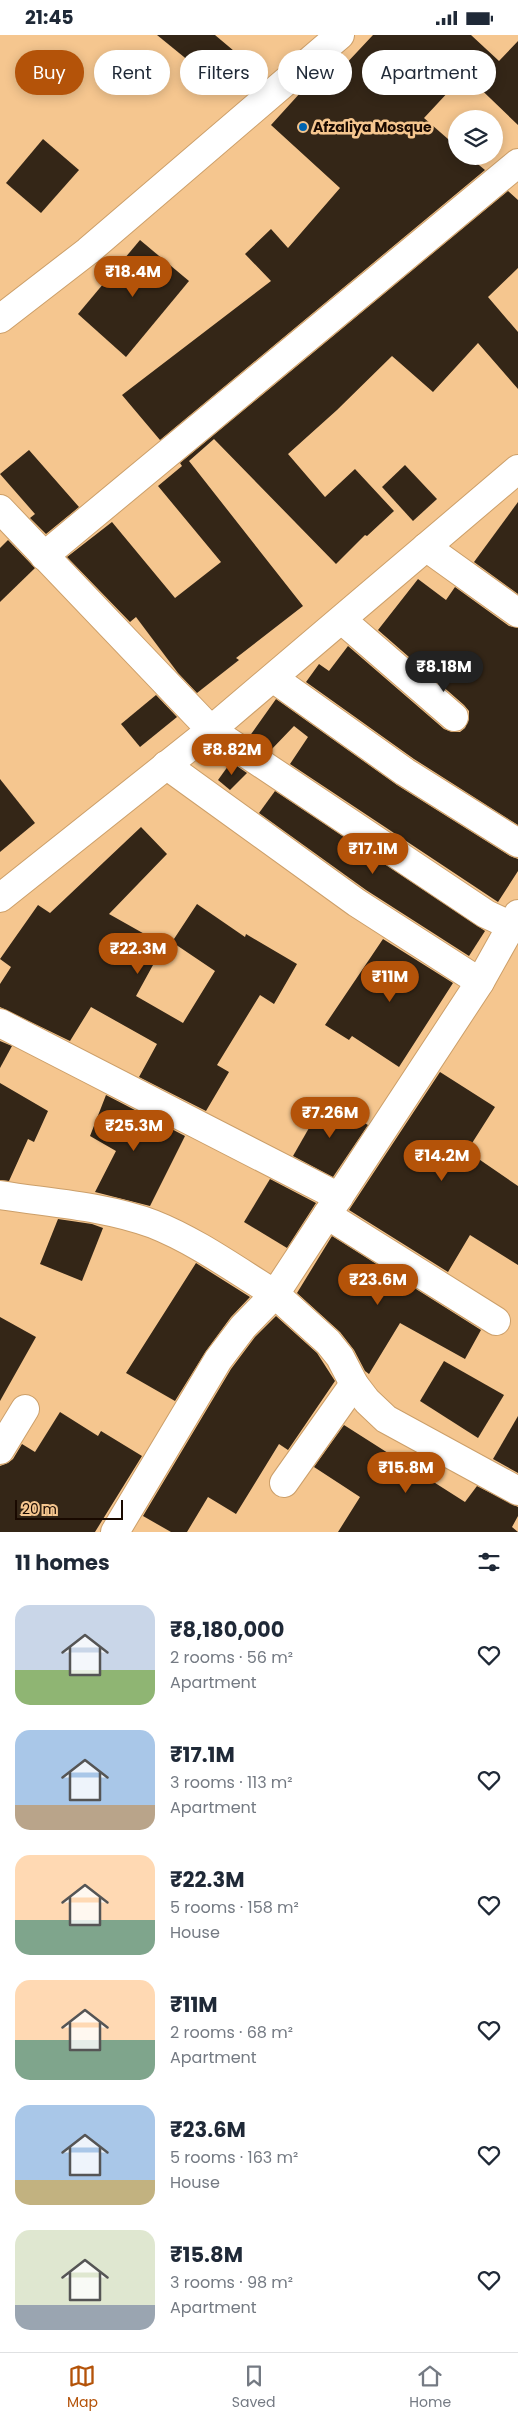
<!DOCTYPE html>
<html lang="en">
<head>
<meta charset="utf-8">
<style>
	body { margin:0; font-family:Poppins,sans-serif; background:#f2f2f3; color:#1f2937; height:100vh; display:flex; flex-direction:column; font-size:19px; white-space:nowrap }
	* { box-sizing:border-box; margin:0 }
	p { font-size:16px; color:#747a83 }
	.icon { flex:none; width:28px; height:28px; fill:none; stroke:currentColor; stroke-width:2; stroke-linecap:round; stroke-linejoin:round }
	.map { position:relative; height:1497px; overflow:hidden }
	.side { display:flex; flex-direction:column; background:#fff; flex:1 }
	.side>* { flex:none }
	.banner { position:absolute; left:15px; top:15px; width:489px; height:45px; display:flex; gap:10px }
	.buttons { position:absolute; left:448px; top:75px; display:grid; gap:10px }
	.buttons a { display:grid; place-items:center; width:55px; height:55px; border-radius:50%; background:#fff; box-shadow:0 2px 12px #0003; font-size:25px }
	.scale { position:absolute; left:15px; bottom:12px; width:108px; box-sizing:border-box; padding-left:5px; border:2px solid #190900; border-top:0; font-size:14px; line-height:18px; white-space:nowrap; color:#190900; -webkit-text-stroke:4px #f5c68f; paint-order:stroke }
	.price { position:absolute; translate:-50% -42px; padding:0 11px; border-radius:18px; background:#b45309; color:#fff; font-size:16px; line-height:32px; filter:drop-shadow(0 1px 2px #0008) }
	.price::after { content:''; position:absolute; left:50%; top:30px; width:15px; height:11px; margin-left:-8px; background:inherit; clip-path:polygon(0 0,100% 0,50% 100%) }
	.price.on { background:#222; color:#fff }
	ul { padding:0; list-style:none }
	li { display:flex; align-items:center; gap:15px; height:125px; padding:0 15px }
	li span { display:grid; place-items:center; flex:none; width:140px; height:100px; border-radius:15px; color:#555 }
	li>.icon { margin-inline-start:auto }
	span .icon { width:60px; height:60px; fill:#fffc; stroke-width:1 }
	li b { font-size:21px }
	h2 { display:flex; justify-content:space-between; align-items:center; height:60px; padding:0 15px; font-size:21px }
	.pill { padding:0 18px; border-radius:22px; background:#fff; box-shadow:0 2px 12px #0003; font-size:18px; line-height:45px }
	.pill.on { background:#b45309; color:#fff }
	.status { display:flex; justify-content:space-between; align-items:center; height:35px; padding:0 25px; background:#fff; direction:ltr }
	.status svg { height:14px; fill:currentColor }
	.tab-bar { display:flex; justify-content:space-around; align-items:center; height:70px; border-top:1px solid #e0e1e3; background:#fff; font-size:14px; color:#747a83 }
	.tab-bar a { display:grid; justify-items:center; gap:2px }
	.tab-bar .on { color:#b45309 }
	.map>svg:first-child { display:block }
	.building { fill:#342617 }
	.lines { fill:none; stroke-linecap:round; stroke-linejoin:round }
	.minor-casing { stroke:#cc9f69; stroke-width:30 }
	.minor { stroke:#fff; stroke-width:28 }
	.poi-dot { fill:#0064b0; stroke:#f5c68f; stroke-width:2 }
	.labels { text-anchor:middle; stroke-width:5; stroke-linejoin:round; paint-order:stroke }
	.poi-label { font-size:14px; font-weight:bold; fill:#190900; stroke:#f5c68f; text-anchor:start }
</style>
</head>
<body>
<div class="status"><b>21:45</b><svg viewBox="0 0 49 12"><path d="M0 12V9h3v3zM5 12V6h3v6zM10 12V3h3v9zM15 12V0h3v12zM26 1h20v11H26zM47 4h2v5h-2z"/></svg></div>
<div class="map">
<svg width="518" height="1497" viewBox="0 0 518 1497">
	<rect width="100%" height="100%" fill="#f5c68f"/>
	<!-- building -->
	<g class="building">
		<polygon points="157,0 215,0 234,16 211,44"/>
		<polygon points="373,0 471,0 499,26 518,6 518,90 465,39 424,83 456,111 456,121 468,121 485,135 160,405 122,360 271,246 245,219 271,194 288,213 340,153 271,90 311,46 317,40 327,49"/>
		<polygon points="43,104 79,135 41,178 6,148"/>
		<polygon points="508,156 518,165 518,233 488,262 518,297 518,354 478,308 433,357 392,321 337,375 288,419 325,462 355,434 394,476 367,501 365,500 336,529 214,404 189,426 303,571 236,623 239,625 197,658 178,638 136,582 130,587 67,522 112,487 175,563 221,527 158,451 182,431 180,428"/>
		<polygon points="140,205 189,246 126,322 78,279"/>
		<polygon points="29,415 79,472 46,499 30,483 35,479 0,439"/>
		<polygon points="405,430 437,464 413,486 382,452"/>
		<polygon points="518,467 518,559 474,527"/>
		<polygon points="8,505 35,533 0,567 0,513"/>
		<polygon points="418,544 446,565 455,552 509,591 518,593 518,790 414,724 306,647 319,629 329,636 348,611 444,694 452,697 460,697 465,693 469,684 469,676 464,670 378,595"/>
		<polygon points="156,660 177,682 140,712 121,689"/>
		<polygon points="276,664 397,750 510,821 518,824 518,836 498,867 290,729 308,702 294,691 270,716 249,702"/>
		<polygon points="231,727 247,738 230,755 218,745"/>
		<polygon points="0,744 35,788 0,817"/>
		<polygon points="275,756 485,896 469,921 366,855 259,778"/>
		<polygon points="141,792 167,819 109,879 164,910 136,961 183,988 215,936 172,907 197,869 245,902 246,899 297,929 274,969 260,960 217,1030 229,1037 206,1076 139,1042 157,1009 91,972 70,1006 0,972 0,949 11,932 0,924 38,870 50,878"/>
		<polygon points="383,904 453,948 399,1032 352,1001 349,1005 325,990"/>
		<polygon points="0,1006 12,1011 0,1033"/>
		<polygon points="440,1037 495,1072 467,1116 518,1151 518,1230 470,1200 448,1237 349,1175"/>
		<polygon points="0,1048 48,1076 34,1107 28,1104 9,1146 0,1145"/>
		<polygon points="106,1060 185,1101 150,1171 95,1157 116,1116 90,1101"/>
		<polygon points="325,1065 368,1090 333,1142 293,1121"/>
		<polygon points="270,1144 316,1168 287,1213 244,1187"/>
		<polygon points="58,1184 92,1189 103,1193 82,1246 40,1229"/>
		<polygon points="332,1201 481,1295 465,1324 400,1288 369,1339 365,1336 354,1315 340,1297 297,1258"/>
		<polygon points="196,1228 250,1262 231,1282 206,1316 175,1366 126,1338"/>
		<polygon points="276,1281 317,1318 335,1346 288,1415 279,1409 236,1479 208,1462 187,1497 171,1497 143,1481 231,1334 255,1302"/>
		<polygon points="0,1282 36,1302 0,1366"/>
		<polygon points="444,1326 504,1360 478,1403 420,1366"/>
		<polygon points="60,1377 98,1401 101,1396 142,1421 95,1497 0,1497 0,1431 8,1428 13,1424 22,1409 35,1417"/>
		<polygon points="518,1381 518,1438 493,1424"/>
		<polygon points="344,1390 465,1467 477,1451 518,1472 518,1481 512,1492 518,1497 338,1497 360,1462 314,1432"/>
	</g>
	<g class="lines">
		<!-- minor casing -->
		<g class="minor-casing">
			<g id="minor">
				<polyline points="0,284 88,216 340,0"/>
				<polyline points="0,474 211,695 486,879 512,891"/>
				<polyline points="426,512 518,578"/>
				<polyline points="44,521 518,128"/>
				<polyline points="342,585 454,682"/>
				<polyline points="273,643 405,737 518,808"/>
				<polyline points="166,730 357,868 480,947"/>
				<polyline points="0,863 211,695 518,434"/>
				<polyline points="518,879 480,947 275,1259 328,1307 340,1322 354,1349 367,1366 386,1384 518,1456"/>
				<polyline points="0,988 339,1162"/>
				<path d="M0,1160C50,1168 105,1171 153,1189C196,1206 236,1235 275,1259L243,1292L218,1325L115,1497"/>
				<polyline points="327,1180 496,1286"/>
				<polyline points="0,1415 25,1374"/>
				<polyline points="284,1448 354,1349"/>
			</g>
		</g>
		<!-- minor -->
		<use href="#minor" class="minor"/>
	</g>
	<!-- markers -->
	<circle class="poi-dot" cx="303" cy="92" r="5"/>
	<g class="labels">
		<!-- poi labels -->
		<g class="poi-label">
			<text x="313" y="97">Afzaliya Mosque</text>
		</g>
	</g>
</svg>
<div class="buttons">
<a><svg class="icon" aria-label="layers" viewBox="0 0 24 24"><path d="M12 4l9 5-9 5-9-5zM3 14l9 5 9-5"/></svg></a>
</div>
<div class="scale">20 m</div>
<b class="price" style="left:133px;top:263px">₹18.4M</b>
<b class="price on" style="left:444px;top:658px">₹8.18M</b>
<b class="price" style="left:232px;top:741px">₹8.82M</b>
<b class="price" style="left:373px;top:840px">₹17.1M</b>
<b class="price" style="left:138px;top:940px">₹22.3M</b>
<b class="price" style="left:390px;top:968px">₹11M</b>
<b class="price" style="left:330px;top:1104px">₹7.26M</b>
<b class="price" style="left:134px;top:1117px">₹25.3M</b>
<b class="price" style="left:442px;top:1147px">₹14.2M</b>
<b class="price" style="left:378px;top:1271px">₹23.6M</b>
<b class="price" style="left:406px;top:1459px">₹15.8M</b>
<div class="banner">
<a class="pill on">Buy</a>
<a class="pill">Rent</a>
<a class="pill">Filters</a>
<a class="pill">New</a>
<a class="pill">Apartment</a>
</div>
</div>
<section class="side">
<h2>11 homes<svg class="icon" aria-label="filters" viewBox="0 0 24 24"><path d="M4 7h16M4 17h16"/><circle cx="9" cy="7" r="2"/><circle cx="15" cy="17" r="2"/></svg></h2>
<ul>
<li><span style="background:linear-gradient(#c9d6e8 65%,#8fb573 0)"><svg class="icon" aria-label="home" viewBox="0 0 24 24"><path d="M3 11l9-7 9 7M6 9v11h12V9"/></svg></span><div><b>₹8,180,000</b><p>2 rooms · 56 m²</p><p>Apartment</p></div><svg class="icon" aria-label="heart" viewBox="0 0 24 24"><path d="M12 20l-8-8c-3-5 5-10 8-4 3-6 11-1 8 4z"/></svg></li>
<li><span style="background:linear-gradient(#a9c7e8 75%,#b9a48a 0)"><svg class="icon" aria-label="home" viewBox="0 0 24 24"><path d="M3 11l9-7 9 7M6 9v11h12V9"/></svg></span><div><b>₹17.1M</b><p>3 rooms · 113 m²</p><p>Apartment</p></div><svg class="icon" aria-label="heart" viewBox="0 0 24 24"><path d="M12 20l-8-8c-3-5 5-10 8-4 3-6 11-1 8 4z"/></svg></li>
<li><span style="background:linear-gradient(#ffd9b3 65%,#7fa58c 0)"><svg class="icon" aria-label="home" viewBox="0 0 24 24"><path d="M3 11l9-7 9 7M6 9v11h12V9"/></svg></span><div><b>₹22.3M</b><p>5 rooms · 158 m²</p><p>House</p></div><svg class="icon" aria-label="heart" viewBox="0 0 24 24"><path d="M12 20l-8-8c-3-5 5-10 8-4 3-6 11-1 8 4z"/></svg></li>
<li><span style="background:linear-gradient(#ffd9b3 60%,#7fa58c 0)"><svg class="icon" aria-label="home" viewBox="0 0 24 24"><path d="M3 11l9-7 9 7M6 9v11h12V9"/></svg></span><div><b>₹11M</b><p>2 rooms · 68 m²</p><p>Apartment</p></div><svg class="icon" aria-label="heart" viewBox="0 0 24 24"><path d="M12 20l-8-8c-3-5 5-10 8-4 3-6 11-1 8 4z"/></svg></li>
<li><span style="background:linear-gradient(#a9c7e8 75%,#c2b280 0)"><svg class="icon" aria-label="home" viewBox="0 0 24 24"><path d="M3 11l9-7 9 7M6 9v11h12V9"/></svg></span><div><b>₹23.6M</b><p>5 rooms · 163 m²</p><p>House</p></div><svg class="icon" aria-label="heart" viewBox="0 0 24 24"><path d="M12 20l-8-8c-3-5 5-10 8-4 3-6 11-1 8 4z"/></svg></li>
<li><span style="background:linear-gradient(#dfe7d0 75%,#9aa5b1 0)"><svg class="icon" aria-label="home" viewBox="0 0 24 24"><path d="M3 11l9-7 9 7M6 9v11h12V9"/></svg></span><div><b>₹15.8M</b><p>3 rooms · 98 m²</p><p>Apartment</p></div><svg class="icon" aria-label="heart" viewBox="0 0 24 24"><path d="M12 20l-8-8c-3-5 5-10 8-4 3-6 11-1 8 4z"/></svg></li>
</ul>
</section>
<nav class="tab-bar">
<a class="on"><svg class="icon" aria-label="map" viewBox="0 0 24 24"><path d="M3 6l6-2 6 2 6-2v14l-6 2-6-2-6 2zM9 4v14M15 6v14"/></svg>Map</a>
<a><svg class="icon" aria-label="saved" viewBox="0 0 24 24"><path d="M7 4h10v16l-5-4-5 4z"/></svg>Saved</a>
<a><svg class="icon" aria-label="home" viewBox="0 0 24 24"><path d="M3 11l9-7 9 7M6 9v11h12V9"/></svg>Home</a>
</nav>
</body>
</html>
